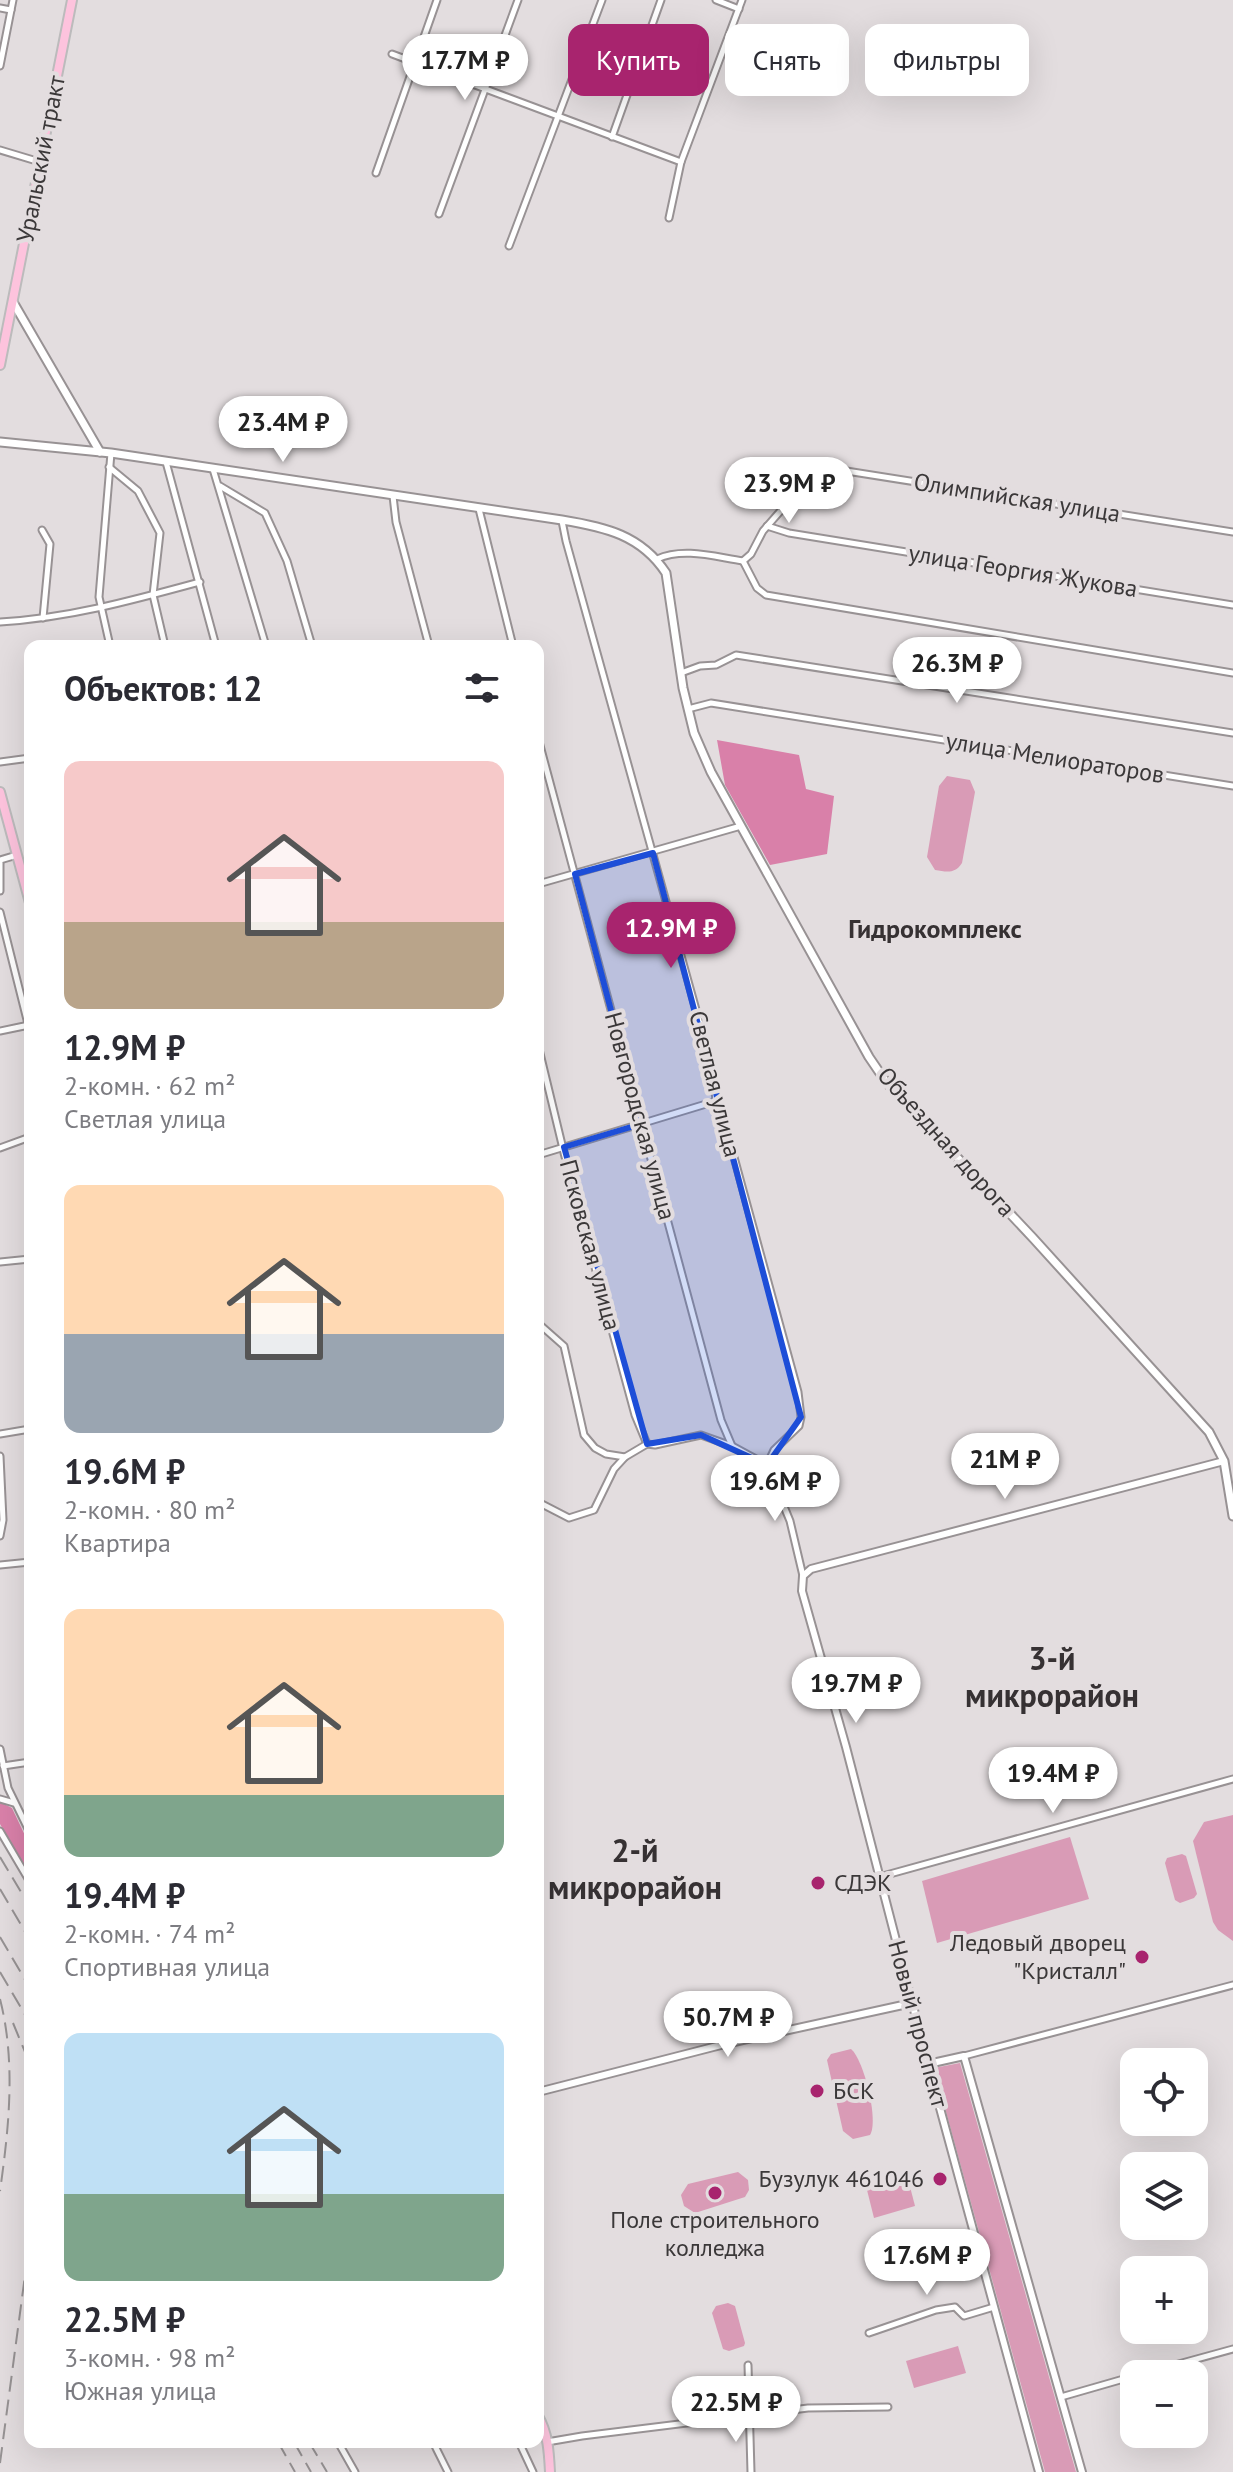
<!DOCTYPE html>
<html lang="ru">
<head>
<meta charset="utf-8">
<style>
	body { margin:0; font-family:"PT Sans",sans-serif; background:#f2f2f3; color:#2b2b33; height:100vh; display:flex; flex-direction:column; font-size:30px; white-space:nowrap }
	* { box-sizing:border-box; margin:0 }
	p { font-size:26px; color:#7c7c81 }
	.icon { flex:none; width:44px; height:44px; fill:none; stroke:currentColor; stroke-width:2; stroke-linecap:round; stroke-linejoin:round }
	.map { position:relative; flex:1; overflow:hidden }
	.side { position:absolute; left:24px; top:640px; width:520px; height:1808px; display:flex; flex-direction:column; background:#fff; border-radius:16px; box-shadow:0 8px 32px #0002 }
	.side>* { flex:none }
	.banner { position:absolute; left:568px; top:24px; width:544px; height:72px; display:flex; gap:16px }
	.tools { position:absolute; left:1120px; top:2048px; display:grid; gap:16px }
	.tools a { display:grid; place-items:center; width:88px; height:88px; border-radius:16px; background:#fff; box-shadow:0 8px 32px #0002; font-size:40px }
	.price { position:absolute; translate:-50% -68px; padding:0 18px; border-radius:28px; background:#fff; color:#222; font-size:26px; line-height:52px; filter:drop-shadow(0 2px 4px #0008) }
	.price::after { content:''; position:absolute; left:50%; top:48px; width:24px; height:18px; margin-left:-12px; background:inherit; clip-path:polygon(0 0,100% 0,50% 100%) }
	.price.on { background:#a8246e; color:#fff }
	ul { padding:0; list-style:none }
	li { display:grid; align-content:center; gap:16px; height:424px; padding:0 40px }
	li span { display:grid; place-items:center; height:248px; border-radius:16px; color:#555 }
	li>.icon { margin-inline-start:auto }
	span .icon { width:144px; height:144px; fill:#fffc; stroke-width:1 }
	li b { font-size:34px }
	h2 { display:flex; justify-content:space-between; align-items:center; height:96px; padding:0 40px; font-size:34px }
	.tag { padding:0 28px; border-radius:16px; background:#fff; box-shadow:0 8px 32px #0002; font-size:28px; line-height:72px }
	.tag.on { background:#a8246e; color:#fff }
	.map>svg:first-child { display:block }
	.green { fill:#d99bb6 }
	.forest { fill:#d980a9 }
	.lines { fill:none; stroke-linecap:round; stroke-linejoin:round }
	.minor-casing { stroke:#989294; stroke-width:9 }
	.tertiary-casing { stroke:#989294; stroke-width:10 }
	.secondary-casing { stroke:#989294; stroke-width:11 }
	.primary-casing { stroke:#bcbbbc; stroke-width:12 }
	.minor { stroke:#fff; stroke-width:5 }
	.tertiary { stroke:#fff; stroke-width:6 }
	.secondary { stroke:#fff; stroke-width:7 }
	.primary { stroke:#fdc3dd; stroke-width:8 }
	.rail { stroke:#969293; stroke-width:2; stroke-dasharray:16 8; stroke-linecap:butt }
	.marked { fill:#1d4ed8; fill-opacity:0.2; stroke:#1d4ed8; stroke-width:6; stroke-linejoin:round }
	.poi-dot { fill:#a8246e; stroke:#e3dddf; stroke-width:3 }
	.labels { text-anchor:middle; stroke-width:8; stroke-linejoin:round; paint-order:stroke }
	.street-label { font-size:24px; fill:#3b3839; stroke:#e3dddf }
	.poi-label { font-size:24px; fill:#3b3839; stroke:#e3dddf; text-anchor:start }
	.neighbourhood-label { font-size:26px; font-weight:bold; fill:#363133; stroke:#e3dddf }
	.district-label { font-size:32px; font-weight:bold; fill:#363133; stroke:#e3dddf }
</style>
</head>
<body>
<div class="map">
<svg width="1233" height="2472" viewBox="0 0 1233 2472">
	<rect width="100%" height="100%" fill="#e3dddf"/>
	<!-- green -->
	<g class="green">
		<path d="M947,776L970,780L975,792L962,863C955,874 947,872 935,870L927,857L939,786Z"/>
		<polygon points="1233,1815 1233,1941 1218,1930 1213,1922 1193,1841 1204,1822"/>
		<polygon points="1070,1837 1089,1899 937,1943 922,1881"/>
		<polygon points="1182,1854 1186,1856 1197,1894 1194,1898 1180,1903 1175,1900 1165,1863 1167,1858"/>
		<path d="M851,2049C864,2060 879,2121 870,2135L853,2139L843,2131L827,2060L831,2054Z"/>
		<polygon points="960,2063 1076,2472 1045,2472 934,2068"/>
		<polygon points="738,2172 748,2180 749,2190 745,2197 695,2213 684,2206 681,2195 688,2184"/>
		<polygon points="908,2179 915,2206 874,2218 867,2190"/>
		<polygon points="728,2303 735,2306 745,2343 744,2346 729,2351 723,2349 712,2313 716,2306"/>
		<polygon points="958,2346 966,2373 914,2388 906,2361"/>
	</g>
	<!-- forest -->
	<g class="forest">
		<polygon points="717,740 799,755 806,789 834,796 827,854 770,865 725,785"/>
		<polygon points="0,1802 12,1808 30,1846 30,1877 0,1824"/>
	</g>
	<g class="lines">
		<!-- minor casing -->
		<g class="minor-casing">
			<g id="minor">
				<polyline points="716,0 739,9"/>
				<polyline points="0,8 11,10"/>
				<polyline points="392,54 681,162"/>
				<polyline points="0,66 13,0"/>
				<polyline points="612,137 661,0"/>
				<polyline points="0,150 40,162"/>
				<polyline points="376,173 437,0"/>
				<polyline points="439,214 518,0"/>
				<polyline points="669,218 681,162 742,0"/>
				<polyline points="509,246 602,0"/>
				<polyline points="166,462 216,646"/>
				<polyline points="109,467 138,491 160,533 153,595 165,646"/>
				<polyline points="213,469 266,646"/>
				<polyline points="220,486 265,513 287,561 312,646"/>
				<polyline points="393,496 396,522 429,646"/>
				<polyline points="479,509 513,646"/>
				<polyline points="562,521 566,541 713,1071 716,1101 725,1124 798,1392 801,1417 799,1426 774,1450 767,1465"/>
				<polyline points="767,526 789,533 1233,605"/>
				<polyline points="42,530 50,544 43,618"/>
				<path d="M657,559C684,547 715,557 743,561"/>
				<polyline points="743,561 751,554 763,531 783,508 802,464 1233,532"/>
				<polyline points="743,561 757,588 766,595 1233,673"/>
				<path d="M0,622C69,618 134,600 200,582"/>
				<polyline points="110,646 99,597 111,453"/>
				<polyline points="681,673 700,666 716,665 736,655 1233,733"/>
				<polyline points="688,709 711,703 1233,786"/>
				<polyline points="538,738 721,1420 732,1446"/>
				<polyline points="0,762 30,758"/>
				<polyline points="0,860 17,855"/>
				<polyline points="0,863 0,891"/>
				<polyline points="538,884 741,826"/>
				<polyline points="0,912 30,1032"/>
				<polyline points="0,1031 29,1025"/>
				<polyline points="538,1045 564,1153 635,1415 647,1444"/>
				<polyline points="0,1148 30,1137"/>
				<polyline points="538,1155 716,1101"/>
				<polyline points="0,1262 30,1259"/>
				<polyline points="538,1323 564,1346 584,1435 595,1448 606,1454 625,1457"/>
				<polyline points="0,1434 30,1429"/>
				<polyline points="0,1456 3,1520 0,1536"/>
				<polyline points="538,1502 569,1518 594,1510 614,1469 625,1457 647,1444 655,1445 701,1435 732,1446 767,1465 790,1521 803,1576"/>
				<polyline points="0,1565 30,1562"/>
				<polyline points="0,1749 8,1788 30,1833"/>
				<polyline points="3,1766 30,1762"/>
				<polyline points="0,1799 14,1803"/>
				<polyline points="0,1831 30,1882"/>
				<polyline points="879,1877 1233,1779"/>
				<polyline points="964,2056 1233,1985"/>
				<polyline points="869,2333 936,2310 955,2307 964,2316 994,2307"/>
				<polyline points="748,2365 751,2472"/>
				<polyline points="1142,2374 1233,2349"/>
				<polyline points="1061,2397 1134,2376"/>
				<polyline points="338,2442 355,2472"/>
				<polyline points="433,2442 448,2472"/>
				<polyline points="519,2442 533,2472"/>
				<polyline points="547,2442 582,2436 808,2408 888,2407"/>
			</g>
		</g>
		<!-- tertiary casing -->
		<g class="tertiary-casing">
			<g id="tertiary">
				<polyline points="928,2064 964,2056 1082,2472"/>
				<polyline points="538,2092 725,2044 912,2003"/>
				<polyline points="1039,2472 928,2064 846,1747 802,1591 803,1576 811,1569 1224,1461"/>
			</g>
		</g>
		<!-- secondary casing -->
		<g class="secondary-casing">
			<g id="secondary">
				<polyline points="13,302 100,452"/>
				<path d="M0,442L111,453L562,520C605,527 641,535 666,573L683,688L694,733L711,772L869,1057L886,1082L1033,1238L1209,1432L1224,1461L1233,1516"/>
			</g>
		</g>
		<!-- primary casing -->
		<g class="primary-casing">
			<g id="primary">
				<polyline points="0,365 72,0"/>
				<polyline points="0,792 30,903"/>
				<path d="M538,2416C548,2433 549,2452 550,2472"/>
			</g>
		</g>
		<!-- minor -->
		<use href="#minor" class="minor"/>
		<!-- tertiary -->
		<use href="#tertiary" class="tertiary"/>
		<!-- secondary -->
		<use href="#secondary" class="secondary"/>
		<!-- primary -->
		<use href="#primary" class="primary"/>
		<!-- rail -->
		<g class="rail">
			<polyline points="0,1857 30,1907"/>
			<polyline points="0,1889 30,1940"/>
			<polyline points="0,1937 30,1988"/>
			<polyline points="0,1972 30,2023"/>
			<path d="M0,1999C16,2062 9,2127 0,2191"/>
			<polyline points="13,2023 30,2064"/>
			<polyline points="278,2442 295,2472"/>
			<polyline points="294,2442 311,2472"/>
			<polyline points="309,2442 327,2472"/>
			<polyline points="0,2463 30,2238"/>
		</g>
	</g>
	<!-- marked area -->
	<path class="marked" d="M653,853L801,1417L767,1465L701,1435L647,1444L564,1147L641,1124L575,874Z"/>
	<!-- markers -->
	<g class="poi-dot">
		<circle cx="818" cy="1883" r="8"/>
		<circle cx="1142" cy="1957" r="8"/>
		<circle cx="817" cy="2091" r="8"/>
		<circle cx="940" cy="2179" r="8"/>
		<circle cx="715" cy="2193" r="8"/>
	</g>
	<g class="labels">
		<!-- street labels -->
		<g class="street-label">
			<text transform="translate(41 159) rotate(-79)" y="8">Уральский тракт</text>
			<text transform="translate(1017 498) rotate(9)" y="8">Олимпийская улица</text>
			<text transform="translate(1023 571) rotate(9)" y="8">улица Георгия Жукова</text>
			<text transform="translate(1055 758) rotate(9)" y="8">улица Мелиораторов</text>
			<text transform="translate(715 1084) rotate(76)" y="8">Светлая улица</text>
			<text transform="translate(640 1116) rotate(75)" y="8">Новгородская улица</text>
			<text transform="translate(946 1142) rotate(48)" y="8">Объездная дорога</text>
			<text transform="translate(590 1245) rotate(75)" y="8">Псковская улица</text>
			<text transform="translate(918 2024) rotate(75)" y="8">Новый проспект</text>
		</g>
		<!-- poi labels -->
		<g class="poi-label">
			<text x="834" y="1891">СДЭК</text>
			<text x="1126" y="1951" text-anchor="end">Ледовый дворец<tspan x="1126" dy="28">"Кристалл"</tspan></text>
			<text x="833" y="2099">БСК</text>
			<text x="924" y="2187" text-anchor="end">Бузулук 461046</text>
			<text x="715" y="2228" text-anchor="middle">Поле строительного<tspan x="715" dy="28">колледжа</tspan></text>
		</g>
		<!-- neighbourhood labels -->
		<g class="neighbourhood-label">
			<text x="935" y="938">Гидрокомплекс</text>
		</g>
		<!-- district labels -->
		<g class="district-label">
			<text x="1052" y="1670">3-й<tspan x="1052" dy="37">микрорайон</tspan></text>
			<text x="635" y="1862">2-й<tspan x="635" dy="37">микрорайон</tspan></text>
		</g>
	</g>
</svg>
<div class="tools">
<a><svg class="icon" aria-label="locate" viewBox="0 0 24 24"><circle cx="12" cy="12" r="6"/><path d="M12 2v4M12 18v4M2 12h4M18 12h4"/></svg></a>
<a><svg class="icon" aria-label="layers" viewBox="0 0 24 24"><path d="M12 4l9 5-9 5-9-5zM3 14l9 5 9-5"/></svg></a>
<a>+</a>
<a>−</a>
</div>
<b class="price" style="left:465px;top:102px">17.7M ₽</b>
<b class="price" style="left:283px;top:464px">23.4M ₽</b>
<b class="price" style="left:789px;top:525px">23.9M ₽</b>
<b class="price" style="left:957px;top:705px">26.3M ₽</b>
<b class="price on" style="left:671px;top:970px">12.9M ₽</b>
<b class="price" style="left:1005px;top:1501px">21M ₽</b>
<b class="price" style="left:775px;top:1523px">19.6M ₽</b>
<b class="price" style="left:856px;top:1725px">19.7M ₽</b>
<b class="price" style="left:1053px;top:1815px">19.4M ₽</b>
<b class="price" style="left:728px;top:2059px">50.7M ₽</b>
<b class="price" style="left:927px;top:2297px">17.6M ₽</b>
<b class="price" style="left:736px;top:2444px">22.5M ₽</b>
<div class="banner">
<a class="tag on">Купить</a>
<a class="tag">Снять</a>
<a class="tag">Фильтры</a>
</div>
<section class="side">
<h2>Объектов: 12<svg class="icon" aria-label="filters" viewBox="0 0 24 24"><path d="M4 7h16M4 17h16"/><circle cx="9" cy="7" r="2"/><circle cx="15" cy="17" r="2"/></svg></h2>
<ul>
<li><span style="background:linear-gradient(#f6c9c9 65%,#b9a48a 0)"><svg class="icon" aria-label="home" viewBox="0 0 24 24"><path d="M3 11l9-7 9 7M6 9v11h12V9"/></svg></span><div><b>12.9M ₽</b><p>2-комн. · 62 m²</p><p>Светлая улица</p></div></li>
<li><span style="background:linear-gradient(#ffd9b3 60%,#9aa5b1 0)"><svg class="icon" aria-label="home" viewBox="0 0 24 24"><path d="M3 11l9-7 9 7M6 9v11h12V9"/></svg></span><div><b>19.6M ₽</b><p>2-комн. · 80 m²</p><p>Квартира</p></div></li>
<li><span style="background:linear-gradient(#ffd9b3 75%,#7fa58c 0)"><svg class="icon" aria-label="home" viewBox="0 0 24 24"><path d="M3 11l9-7 9 7M6 9v11h12V9"/></svg></span><div><b>19.4M ₽</b><p>2-комн. · 74 m²</p><p>Спортивная улица</p></div></li>
<li><span style="background:linear-gradient(#bfe0f5 65%,#7fa58c 0)"><svg class="icon" aria-label="home" viewBox="0 0 24 24"><path d="M3 11l9-7 9 7M6 9v11h12V9"/></svg></span><div><b>22.5M ₽</b><p>3-комн. · 98 m²</p><p>Южная улица</p></div></li>
</ul>
</section>
</div>
</body>
</html>
